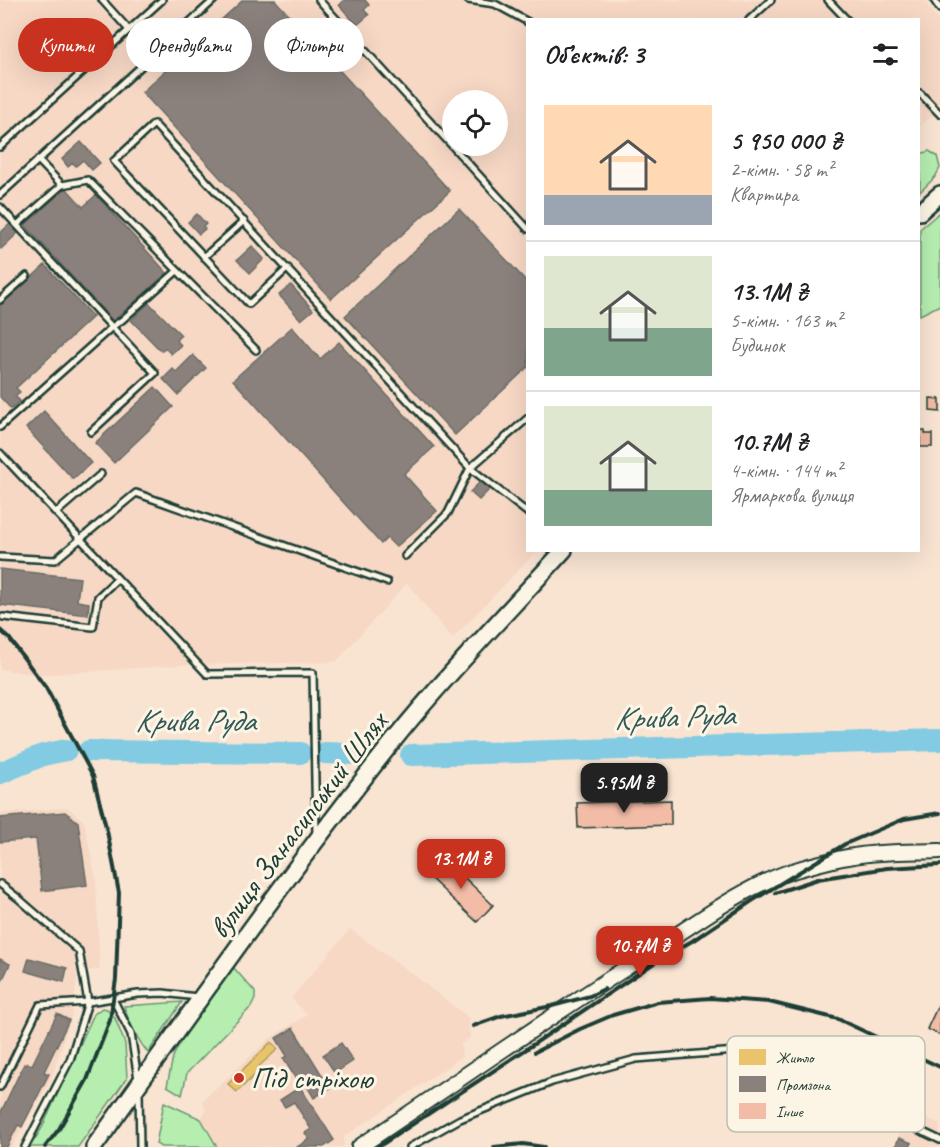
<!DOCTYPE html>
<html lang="uk">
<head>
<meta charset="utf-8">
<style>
	body { margin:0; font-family:Caveat,sans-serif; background:#f6f6f6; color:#202124; height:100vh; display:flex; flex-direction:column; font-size:22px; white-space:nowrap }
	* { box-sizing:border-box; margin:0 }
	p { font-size:20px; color:#757577 }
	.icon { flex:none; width:33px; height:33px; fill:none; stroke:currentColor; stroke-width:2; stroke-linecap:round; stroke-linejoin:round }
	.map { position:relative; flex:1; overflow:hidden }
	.sheet { position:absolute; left:526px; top:18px; width:394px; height:534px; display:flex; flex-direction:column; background:#fff; border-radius:0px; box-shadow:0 6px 24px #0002 }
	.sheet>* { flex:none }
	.guide { position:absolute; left:18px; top:18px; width:418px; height:54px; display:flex; gap:12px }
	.fabs { position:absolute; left:442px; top:90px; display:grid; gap:12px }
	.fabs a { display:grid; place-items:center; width:66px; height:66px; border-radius:50%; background:#fff; box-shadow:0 6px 24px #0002; font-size:30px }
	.price { position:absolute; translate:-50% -51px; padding:0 14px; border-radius:12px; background:#c8321e; color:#fff; font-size:20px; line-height:39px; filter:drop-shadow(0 2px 3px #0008) }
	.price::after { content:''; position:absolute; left:50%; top:36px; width:18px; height:14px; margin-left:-9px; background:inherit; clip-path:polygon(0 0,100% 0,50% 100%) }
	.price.on { background:#222; color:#fff }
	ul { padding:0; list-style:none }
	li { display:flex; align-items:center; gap:18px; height:150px; padding:0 18px }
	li+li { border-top:2px solid #e0e0e0 }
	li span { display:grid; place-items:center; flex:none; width:168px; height:120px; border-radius:0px; color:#555 }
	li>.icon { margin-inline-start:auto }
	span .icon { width:72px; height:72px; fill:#fffc; stroke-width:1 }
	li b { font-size:26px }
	h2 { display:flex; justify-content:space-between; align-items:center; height:72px; padding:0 18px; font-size:26px }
	.pill { padding:0 21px; border-radius:27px; background:#fff; box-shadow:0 6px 24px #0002; font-size:21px; line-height:54px }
	.pill.on { background:#c8321e; color:#fff }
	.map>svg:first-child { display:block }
	.built { fill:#f7d8c5; fill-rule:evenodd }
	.green { fill:#b6eeb0; stroke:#6a9672; stroke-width:1.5 }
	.homes { fill:#e9c46a; stroke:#ac9c5a; stroke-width:1.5 }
	.industry { fill:#8a817c; stroke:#6a6d66; stroke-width:1.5 }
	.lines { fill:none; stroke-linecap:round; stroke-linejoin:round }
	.river { stroke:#82cbe2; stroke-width:22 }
	.building { fill:#f3bca7; stroke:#1f3d34; stroke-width:1.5 }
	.service-casing { stroke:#1f3d34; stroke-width:10 }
	.tertiary-casing { stroke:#1f3d34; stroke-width:18 }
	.secondary-casing { stroke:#1f3d34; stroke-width:20 }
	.service { stroke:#fcf5e5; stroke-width:5 }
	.tertiary { stroke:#fcf5e5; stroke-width:14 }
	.secondary { stroke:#fcf5e5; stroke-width:15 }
	.rail { stroke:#1f3d34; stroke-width:4 }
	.poi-dot { fill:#c8321e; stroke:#fcf5e5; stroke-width:2 }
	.labels { text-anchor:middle; stroke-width:6; stroke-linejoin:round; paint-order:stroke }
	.street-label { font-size:30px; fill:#1f3d34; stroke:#fcf5e5 }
	.poi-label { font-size:30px; fill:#1f3d34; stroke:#fcf5e5; text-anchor:start }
	.water-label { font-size:32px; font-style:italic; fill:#335957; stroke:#fcf5e5 }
	.key { fill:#fcf5e5; stroke:#babeb0; stroke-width:1.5 }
	.key-label { font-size:16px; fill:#1f3d34 }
</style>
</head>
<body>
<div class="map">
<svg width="940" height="1147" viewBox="0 0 940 1147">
	<rect width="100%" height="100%" fill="#f9e4d2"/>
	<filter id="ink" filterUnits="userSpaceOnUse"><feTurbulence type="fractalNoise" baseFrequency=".0167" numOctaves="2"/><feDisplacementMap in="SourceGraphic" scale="12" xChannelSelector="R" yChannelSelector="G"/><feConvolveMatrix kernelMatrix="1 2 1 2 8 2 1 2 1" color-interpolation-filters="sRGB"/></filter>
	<g filter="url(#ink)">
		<!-- built -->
		<g class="built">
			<path d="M0,0H925L940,23V109L920,126V20H528V550L537,551L452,639L407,583L336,662L182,665L37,675L0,669ZM453,100H498V146H453Z"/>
			<polygon points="67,807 84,821 96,879 100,970 78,971 72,1014 51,1080 12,1147 0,1147 0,814"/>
			<polygon points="350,929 410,972 469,1018 470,1038 461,1044 462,1057 344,1137 344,1145 342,1147 217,1147 201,1119 206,1110 202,1101 269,1039 307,1015 291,998"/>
			<polygon points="910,1110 940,1124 940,1147 894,1147"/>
		</g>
		<!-- green -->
		<g class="green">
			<polygon points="929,151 937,156 940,168 935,177 920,192 920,154"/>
			<polygon points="940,212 940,305 920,315 920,229"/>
			<polygon points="233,967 255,992 255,999 251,1007 187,1073 182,1095 167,1086 173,1057 181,1040"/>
			<path d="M182,1002L148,1053C137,1039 129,1023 124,1006Z"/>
			<polygon points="102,1008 107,1009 115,1018 125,1044 127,1078 78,1147 30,1147 42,1128 94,1014"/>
			<polygon points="164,1102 201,1119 217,1147 161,1147 156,1144"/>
		</g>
		<!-- homes -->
		<polygon class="homes" points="271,1042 278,1049 256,1069 258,1072 237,1092 228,1084"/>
		<!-- industry -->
		<g class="industry">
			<polygon points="243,0 275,0 450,191 331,299 142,92"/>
			<polygon points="344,0 365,0 369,5 364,10 369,15 357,25 339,5"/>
			<polygon points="81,142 100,163 92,170 83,160 76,166 73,163 68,167 62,159"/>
			<polygon points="66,188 83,207 96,195 167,273 113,321 25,225"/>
			<polygon points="459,209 528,283 528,367 455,435 345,316"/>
			<polygon points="197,214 206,224 203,227 205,229 199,234 188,222"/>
			<polygon points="11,223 19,232 1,249 0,247 0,233"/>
			<polygon points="252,246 264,259 250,273 237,260"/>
			<polygon points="45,265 93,317 16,388 20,392 15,396 20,401 11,409 0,397 0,306"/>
			<polygon points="291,285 313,310 301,320 279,295"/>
			<polygon points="149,303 181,335 176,340 181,345 171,354 165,348 161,351 131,320"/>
			<polygon points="292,327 320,359 339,342 434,447 404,474 437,511 396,547 387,538 381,544 233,380"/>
			<polygon points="193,355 206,368 178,395 163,379 173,369 176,372"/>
			<polygon points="155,387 173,407 114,463 95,443"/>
			<polygon points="44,411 91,463 73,479 26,428"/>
			<polygon points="482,480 490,489 479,500 470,492"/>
			<polygon points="0,569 80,578 77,601 89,603 88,615 0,605"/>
			<polygon points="65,812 78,822 87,885 42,891 36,839 0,842 0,818"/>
			<polygon points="29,958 67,968 64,982 25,971"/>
			<polygon points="0,959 10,964 0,985"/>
			<polygon points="57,1014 69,1020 44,1072 49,1074 22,1127 18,1125 7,1147 0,1147 0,1114 24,1064 26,1065 27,1063 32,1065"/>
			<polygon points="293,1028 330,1088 314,1098 304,1081 299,1084 283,1058 287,1056 276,1038"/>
			<polygon points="341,1043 353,1061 335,1073 323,1055"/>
			<polygon points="300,1087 334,1140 324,1147 297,1147 309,1139 305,1133 311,1129 294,1102 285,1107 280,1100"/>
			<polygon points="899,1138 912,1143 910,1147 895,1147"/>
		</g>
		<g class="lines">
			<!-- river -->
			<g class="river">
				<polyline points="89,751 300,753"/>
				<polyline points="325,753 356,754"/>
				<polyline points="411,755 940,740"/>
				<polyline points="0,773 43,755 66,750"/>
			</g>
		</g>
		<!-- building -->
		<g class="building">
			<polygon points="930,398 940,399 940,412 930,411"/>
			<polygon points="920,431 925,431 925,434 932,434 932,447 920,447"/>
			<polygon points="671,800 671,825 578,828 577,803"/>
			<polygon points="445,859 493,905 477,922 428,876"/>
			<polygon points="940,1001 940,1035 927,1029"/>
		</g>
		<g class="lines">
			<!-- service casing -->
			<g class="service-casing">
				<g id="service">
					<polyline points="102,0 129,30"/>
					<polyline points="319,0 528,229"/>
					<polyline points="468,0 495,4 528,22"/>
					<polyline points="828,0 847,20"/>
					<polyline points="934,0 940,9"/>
					<polyline points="749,20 771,0"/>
					<polyline points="920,93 940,114"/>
					<polyline points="0,147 162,0"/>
					<polyline points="38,160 62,185 88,180 256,350"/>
					<polyline points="0,195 214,0"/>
					<polyline points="0,207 112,327 122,320 177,271"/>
					<polyline points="17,225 62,185"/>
					<polyline points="204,257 244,221"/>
					<polyline points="288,268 249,304 114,161 154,124 470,468 528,513"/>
					<polyline points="0,300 27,276"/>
					<polyline points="0,427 112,327 155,373 91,432"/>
					<polyline points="0,453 207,674 313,673 316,836"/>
					<polyline points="56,513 101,474"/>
					<polyline points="405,556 448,513 470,468 528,418"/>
					<polyline points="0,557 55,560 136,493 387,582"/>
					<polyline points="3,617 93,627 98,597 117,579"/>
					<polyline points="0,884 18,898 79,951 88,1002 70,1060 25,1147"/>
					<polyline points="113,999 131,1034 138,1079"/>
					<polyline points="0,1087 40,1005 88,1002 138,994 163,993 197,997"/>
					<polyline points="139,1092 140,1147"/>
					<polyline points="410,1147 460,1119 552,1082 636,1059 736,1051 815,1080 940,1140"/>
				</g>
			</g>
			<!-- tertiary casing -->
			<g class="tertiary-casing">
				<path id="tertiary" d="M359,1147C455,1083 549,1017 646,955C692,926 741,888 792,871C812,865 833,859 854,856C882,851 911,852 940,851"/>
			</g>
			<!-- secondary casing -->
			<g class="secondary-casing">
				<g id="secondary">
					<polyline points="920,212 940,194"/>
					<path d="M94,1147C192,1010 289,872 394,740C447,674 507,613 564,550"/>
				</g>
			</g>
			<!-- service -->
			<use href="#service" class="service"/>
			<!-- tertiary -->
			<use href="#tertiary" class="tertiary"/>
			<!-- secondary -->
			<use href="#secondary" class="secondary"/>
			<!-- rail -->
			<g class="rail">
				<polyline points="0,630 9,638 46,688 93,776 107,831 119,893 116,979 110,1020 87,1080 59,1129 45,1147"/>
				<polyline points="775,893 818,879 887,868 940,865"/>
				<polyline points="473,1026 501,1016 552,1006 590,996 604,989"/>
				<polyline points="535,1052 580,1029 613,1015 658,1002 710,998 769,1002 838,1019 940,1067"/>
				<polyline points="378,1147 525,1050 654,963 692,941 752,901 845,844 904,819 940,813"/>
				<polyline points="494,1147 523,1144 544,1147"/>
			</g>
		</g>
	</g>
	<!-- markers -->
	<circle class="poi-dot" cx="239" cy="1078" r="6"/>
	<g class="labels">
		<!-- street labels -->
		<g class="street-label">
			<text transform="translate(298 825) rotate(-53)" y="10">вулиця Занасипський Шлях</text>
		</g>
		<!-- poi labels -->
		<g class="poi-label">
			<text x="251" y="1088">Під стріхою</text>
		</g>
		<!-- water labels -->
		<g class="water-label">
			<text transform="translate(674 716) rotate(-2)" y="11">Крива Руда</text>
			<text x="195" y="731">Крива Руда</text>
		</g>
	</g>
	<!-- legend -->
	<rect x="727" y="1036" width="198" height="96" rx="9" class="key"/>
	<rect x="739" y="1049" width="27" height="16" fill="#e9c46a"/>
	<rect x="739" y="1076" width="27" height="16" fill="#8a817c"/>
	<rect x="739" y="1103" width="27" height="16" fill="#f3bca7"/>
	<g class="key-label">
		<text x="776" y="1063">Житло</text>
		<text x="776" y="1090">Промзона</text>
		<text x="776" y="1117">Інше</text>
	</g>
</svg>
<div class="fabs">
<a><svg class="icon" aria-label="locate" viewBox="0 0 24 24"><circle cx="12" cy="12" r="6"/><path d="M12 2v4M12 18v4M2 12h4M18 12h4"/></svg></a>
</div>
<b class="price on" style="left:624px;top:814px">5.95M ₴</b>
<b class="price" style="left:461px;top:890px">13.1M ₴</b>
<b class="price" style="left:640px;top:977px">10.7M ₴</b>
<div class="guide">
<a class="pill on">Купити</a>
<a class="pill">Орендувати</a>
<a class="pill">Фільтри</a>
</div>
<section class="sheet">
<h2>Об’єктів: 3<svg class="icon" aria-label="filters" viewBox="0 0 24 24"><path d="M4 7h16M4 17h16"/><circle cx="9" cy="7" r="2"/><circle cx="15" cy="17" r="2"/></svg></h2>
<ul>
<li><span style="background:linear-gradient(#ffd9b3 75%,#9aa5b1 0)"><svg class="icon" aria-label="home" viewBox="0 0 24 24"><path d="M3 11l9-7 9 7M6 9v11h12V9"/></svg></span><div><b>5 950 000 ₴</b><p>2-кімн. · 58 m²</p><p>Квартира</p></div></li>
<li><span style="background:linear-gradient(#dfe7d0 60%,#7fa58c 0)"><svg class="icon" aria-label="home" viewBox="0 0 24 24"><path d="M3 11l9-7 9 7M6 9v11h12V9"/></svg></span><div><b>13.1M ₴</b><p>5-кімн. · 163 m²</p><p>Будинок</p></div></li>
<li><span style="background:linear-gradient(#dfe7d0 70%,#7fa58c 0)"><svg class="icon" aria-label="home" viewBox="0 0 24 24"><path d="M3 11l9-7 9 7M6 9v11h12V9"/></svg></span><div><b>10.7M ₴</b><p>4-кімн. · 144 m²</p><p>Ярмаркова вулиця</p></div></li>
</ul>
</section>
</div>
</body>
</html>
